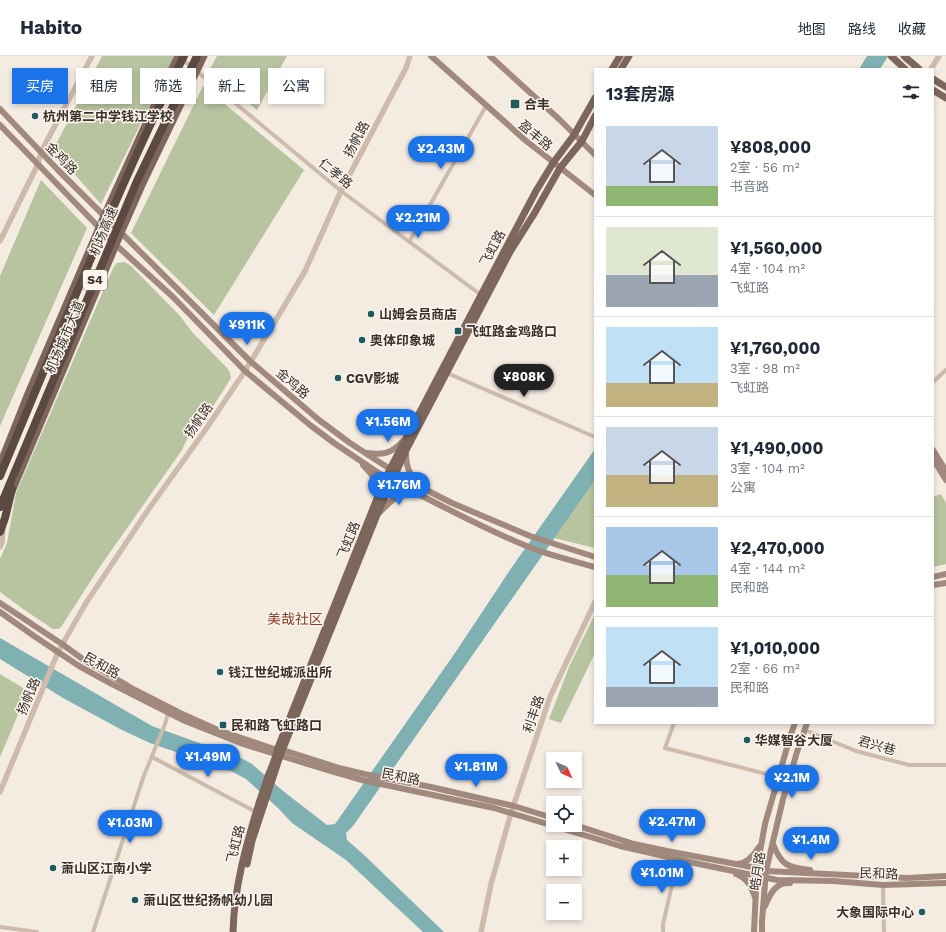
<!DOCTYPE html>
<html lang="zh">
<head>
<meta charset="utf-8">
<style>
	body { margin:0; font-family:"Work Sans","Noto Sans SC",sans-serif; background:#f6f6f7; color:#1f2937; height:100vh; display:flex; flex-direction:column; font-size:15px; white-space:nowrap }
	* { box-sizing:border-box; margin:0 }
	p { font-size:13px; color:#747a83 }
	.icon { flex:none; width:22px; height:22px; fill:none; stroke:currentColor; stroke-width:2; stroke-linecap:round; stroke-linejoin:round }
	.map { position:relative; flex:1; overflow:hidden }
	.panel { position:absolute; left:594px; top:12px; width:340px; height:656px; display:flex; flex-direction:column; background:#fff; border-radius:0px; box-shadow:0 2px 6px #0003 }
	.panel>* { flex:none }
	.guide { position:absolute; left:12px; top:12px; width:380px; height:36px; display:flex; gap:8px }
	.needle { width:26px; rotate:134deg }
	.controls { position:absolute; left:546px; top:696px; display:grid; gap:8px }
	.controls a { display:grid; place-items:center; width:36px; height:36px; border-radius:0px; background:#fff; box-shadow:0 2px 6px #0003; font-size:20px }
	.price { position:absolute; translate:-50% -34px; padding:0 9px; border-radius:14px; background:#1a73e8; color:#fff; font-size:13px; line-height:26px; filter:drop-shadow(0 1px 2px #0008) }
	.price::after { content:''; position:absolute; left:50%; top:24px; width:12px; height:9px; margin-left:-6px; background:inherit; clip-path:polygon(0 0,100% 0,50% 100%) }
	.price.current { background:#222; color:#fff }
	ul { padding:0; list-style:none }
	li { display:flex; align-items:center; gap:12px; height:100px; padding:0 12px }
	li+li { border-top:1px solid #e0e1e3 }
	li span { display:grid; place-items:center; flex:none; width:112px; height:80px; border-radius:0px; color:#555 }
	li>.icon { margin-inline-start:auto }
	span .icon { width:48px; height:48px; fill:#fffc; stroke-width:1 }
	li b { font-size:17px }
	h2 { display:flex; justify-content:space-between; align-items:center; height:48px; padding:0 12px; font-size:17px }
	.tag { padding:0 14px; border-radius:0px; background:#fff; box-shadow:0 2px 6px #0003; font-size:14px; line-height:36px }
	.tag.current { background:#1a73e8; color:#fff }
	header { display:flex; align-items:center; gap:24px; box-sizing:border-box; height:56px; padding:0 20px; background:#fff; border-bottom:1px solid #e0e1e3 }
	header strong { font-size:19px }
	nav { display:flex; gap:22px; margin-inline-start:auto; font-size:14px }
	.map>svg:first-child { display:block }
	.green { fill:#b8c4a0 }
	.water { fill:#7fb0b2 }
	.lines { fill:none; stroke-linecap:round; stroke-linejoin:round }
	.minor { stroke:#cdbbac; stroke-width:4 }
	.tertiary { stroke:#cdbbac; stroke-width:5.5 }
	.secondary { stroke:#a18a7d; stroke-width:6 }
	.primary { stroke:#7d675c; stroke-width:7 }
	.motorway-bridge { stroke:#5c4a42; stroke-width:8 }
	.poi-dot { fill:#1f5a5e; stroke:#fbf5ee; stroke-width:1.5 }
	.labels { text-anchor:middle; stroke-width:3; stroke-linejoin:round; paint-order:stroke }
	.shield { fill:#fbf5ee; stroke:#756b66; stroke-width:1 }
	.shield-label { font-size:12px; font-weight:bold; fill:#3b302b }
	.poi-label { font-size:13px; font-weight:bold; fill:#3b302b; stroke:#fbf5ee; text-anchor:start }
	.street-label { font-size:13px; fill:#3b302b; stroke:#fbf5ee }
	.neighbourhood-label { font-size:14px; fill:#8c3b22; stroke:#fbf5ee }
</style>
</head>
<body>
<header>
<strong>Habito</strong>
<nav><a>地图</a><a>路线</a><a>收藏</a></nav>
</header>
<div class="map">
<svg width="946" height="876" viewBox="0 0 946 876">
	<rect width="100%" height="100%" fill="#f4ebe1"/>
	<!-- green -->
	<g class="green">
		<polygon points="102,0 174,0 101,148 53,94"/>
		<polygon points="217,0 287,0 257,54 210,13"/>
		<polygon points="203,30 304,114 214,259 131,177"/>
		<polygon points="41,124 87,172 0,370 0,220"/>
		<path d="M124,206L130,209L180,260L192,276L228,313L230,317L231,322C224,333 217,345 209,356C198,368 188,379 182,394L99,512L61,571L58,573H53L23,553L0,536V503L7,487L16,437L113,212L117,207Z"/>
		<polygon points="595,424 595,492 554,482"/>
		<polygon points="941,438 946,447 946,508 933,511 933,441"/>
		<polygon points="595,558 595,597 561,667 549,663 569,611"/>
		<polygon points="0,618 28,635 0,701"/>
	</g>
	<!-- water -->
	<g class="water">
		<polygon points="867,0 888,0 880,13 859,13"/>
		<polygon points="595,393 595,424 353,770 346,777 347,784 364,799 444,876 423,876 346,804 292,767 278,752 246,723 233,716 150,687 122,674 63,642 0,603 0,582 152,670 241,702 252,708 283,735 327,769 335,768 455,597 512,511"/>
	</g>
	<g class="lines">
		<!-- minor -->
		<g class="minor">
			<polyline points="182,3 341,135 481,239"/>
			<polyline points="409,186 486,50"/>
			<polyline points="447,317 595,381"/>
			<polyline points="933,326 946,314"/>
			<polyline points="674,667 665,692 778,721"/>
			<polyline points="805,674 856,695 909,709 946,709"/>
			<polyline points="152,701 256,756"/>
			<polyline points="883,829 884,876"/>
			<polyline points="0,871 37,876"/>
			<polyline points="93,876 143,722 165,668 168,657"/>
			<polyline points="663,876 663,868 678,803"/>
		</g>
		<!-- tertiary -->
		<g class="tertiary">
			<polyline points="931,13 939,0"/>
			<polyline points="0,185 38,108 41,96 92,0"/>
			<polyline points="0,491 2,486 3,472"/>
			<polyline points="0,736 58,596 86,547 148,454 206,373 245,315 286,247 305,215 341,135 406,12 410,0"/>
			<polyline points="481,876 491,828 511,757 550,641 595,546"/>
		</g>
		<!-- secondary -->
		<g class="secondary">
			<polyline points="431,0 525,84 595,139"/>
			<polyline points="490,0 560,64 595,99"/>
			<polyline points="0,53 58,114 250,305 319,364 350,387 390,413 395,418 452,447 530,480 595,501"/>
			<path d="M0,69L116,189L173,241L245,315L310,369L334,387L386,422L392,424C435,447 479,470 524,489C547,499 571,504 595,511"/>
			<polyline points="933,394 946,415"/>
			<path d="M406,395C406,411 408,418 421,428"/>
			<path d="M367,397C383,399 391,398 403,385"/>
			<polyline points="933,403 946,424"/>
			<polyline points="363,409 371,418 377,429 378,439"/>
			<path d="M380,456C390,446 400,434 416,438"/>
			<polyline points="933,521 946,518"/>
			<polyline points="933,529 946,527"/>
			<polyline points="0,547 62,588 84,604 135,634 180,657 218,674 277,694 283,694 339,712 364,718 431,731 514,750 553,762"/>
			<polyline points="0,556 34,580 79,610 110,627 185,665 243,688 327,714 362,724 494,752 620,790 699,808 777,824 833,825 883,829 946,827"/>
			<polyline points="575,769 634,788 667,795 757,812 766,815 907,822 946,820"/>
			<path d="M773,788C781,809 788,812 810,814"/>
			<path d="M738,808C747,807 754,799 759,791"/>
			<path d="M736,818C747,822 751,830 755,841"/>
			<path d="M765,850C770,839 775,826 790,827"/>
			<polyline points="754,876 757,812 765,768 790,681 795,667"/>
			<polyline points="762,876 762,865 766,815 783,743 797,696 807,667"/>
		</g>
		<!-- primary -->
		<g class="primary">
			<polyline points="891,0 905,13"/>
			<polyline points="904,0 919,13"/>
			<polyline points="612,13 620,0"/>
			<polyline points="621,13 629,0"/>
			<polyline points="933,23 946,31"/>
			<polyline points="933,34 946,42"/>
			<polyline points="0,408 27,340 104,160 162,32 178,0"/>
			<polyline points="11,438 121,177 143,127 204,0"/>
			<polyline points="247,808 252,785 280,700 377,459 406,394 510,196 534,158 560,112 582,85 595,60"/>
			<path d="M233,876C234,832 246,789 259,747C262,738 265,729 268,720C271,712 276,703 277,694L378,440L390,413L481,239L536,135L553,107L574,79L595,42"/>
		</g>
		<!-- motorway-bridge -->
		<g class="motorway-bridge">
			<path d="M0,420C29,349 59,278 89,207C119,138 149,68 184,0"/>
			<polyline points="0,451 137,125 197,0"/>
			<polyline points="0,476 5,462 12,433"/>
		</g>
	</g>
	<!-- markers -->
	<g class="poi-dot">
		<rect x="510" y="43" width="10" height="10" rx="2"/>
		<circle cx="35" cy="60" r="4"/>
		<circle cx="371" cy="258" r="4"/>
		<rect x="454" y="271" width="8" height="8" rx="2"/>
		<circle cx="362" cy="284" r="4"/>
		<circle cx="338" cy="322" r="4"/>
		<circle cx="220" cy="616" r="4"/>
		<rect x="219" y="665" width="8" height="8" rx="2"/>
		<circle cx="747" cy="684" r="4"/>
		<circle cx="53" cy="812" r="4"/>
		<circle cx="135" cy="844" r="4"/>
		<circle cx="922" cy="856" r="4"/>
	</g>
	<g class="labels">
		<!-- shield labels -->
		<rect class="shield" x="83" y="214" width="24" height="20" rx="3"/>
		<g class="shield-label">
			<text x="95" y="228">S4</text>
		</g>
		<!-- poi labels -->
		<g class="poi-label">
			<text x="524" y="53">合丰</text>
			<text x="43" y="65">杭州第二中学钱江学校</text>
			<text x="379" y="263">山姆会员商店</text>
			<text x="466" y="280">飞虹路金鸡路口</text>
			<text x="370" y="289">奥体印象城</text>
			<text x="346" y="327">CGV影城</text>
			<text x="228" y="621">钱江世纪城派出所</text>
			<text x="231" y="674">民和路飞虹路口</text>
			<text x="755" y="689">华媒智谷大厦</text>
			<text x="61" y="817">萧山区江南小学</text>
			<text x="143" y="849">萧山区世纪扬帆幼儿园</text>
			<text x="914" y="861" text-anchor="end">大象国际中心</text>
		</g>
		<!-- street labels -->
		<g class="street-label">
			<text transform="translate(536 79) rotate(40)" y="5">盈丰路</text>
			<text transform="translate(356 83) rotate(-62)" y="5">扬帆路</text>
			<text transform="translate(62 102) rotate(46)" y="5">金鸡路</text>
			<text transform="translate(336 117) rotate(39)" y="5">仁孝路</text>
			<text transform="translate(103 175) rotate(-67)" y="5">机场高速</text>
			<text transform="translate(492 192) rotate(-62)" y="5">飞虹路</text>
			<text transform="translate(64 281) rotate(-67)" y="5">机场城市大道</text>
			<text transform="translate(293 327) rotate(41)" y="5">金鸡路</text>
			<text transform="translate(198 364) rotate(-55)" y="5">扬帆路</text>
			<text transform="translate(348 484) rotate(-68)" y="5">飞虹路</text>
			<text transform="translate(102 609) rotate(29)" y="5">民和路</text>
			<text transform="translate(28 640) rotate(-67)" y="5">扬帆路</text>
			<text transform="translate(533 658) rotate(-71)" y="5">利丰路</text>
			<text transform="translate(877 689) rotate(16)" y="5">君兴巷</text>
			<text transform="translate(401 720) rotate(11)" y="5">民和路</text>
			<text transform="translate(235 788) rotate(-76)" y="5">飞虹路</text>
			<text transform="translate(757 815) rotate(-81)" y="5">皓月路</text>
			<text transform="translate(879 817) rotate(2)" y="5">民和路</text>
		</g>
		<!-- neighbourhood labels -->
		<g class="neighbourhood-label">
			<text x="295" y="568">美哉社区</text>
		</g>
	</g>
</svg>
<div class="controls">
<a><svg class="needle" viewBox="-14 -14 28 28"><path d="M0-13l5 13h-10z" fill="#e53935"/><path d="M0 13l5-13h-10z" fill="#747a83"/></svg></a>
<a><svg class="icon" aria-label="locate" viewBox="0 0 24 24"><circle cx="12" cy="12" r="6"/><path d="M12 2v4M12 18v4M2 12h4M18 12h4"/></svg></a>
<a>+</a>
<a>−</a>
</div>
<b class="price" style="left:441px;top:114px">¥2.43M</b>
<b class="price" style="left:418px;top:183px">¥2.21M</b>
<b class="price" style="left:247px;top:290px">¥911K</b>
<b class="price current" style="left:524px;top:342px">¥808K</b>
<b class="price" style="left:388px;top:387px">¥1.56M</b>
<b class="price" style="left:399px;top:450px">¥1.76M</b>
<b class="price" style="left:208px;top:722px">¥1.49M</b>
<b class="price" style="left:476px;top:732px">¥1.81M</b>
<b class="price" style="left:792px;top:743px">¥2.1M</b>
<b class="price" style="left:672px;top:787px">¥2.47M</b>
<b class="price" style="left:130px;top:788px">¥1.03M</b>
<b class="price" style="left:811px;top:805px">¥1.4M</b>
<b class="price" style="left:662px;top:838px">¥1.01M</b>
<div class="guide">
<a class="tag current">买房</a>
<a class="tag">租房</a>
<a class="tag">筛选</a>
<a class="tag">新上</a>
<a class="tag">公寓</a>
</div>
<section class="panel">
<h2>13套房源<svg class="icon" aria-label="filters" viewBox="0 0 24 24"><path d="M4 7h16M4 17h16"/><circle cx="9" cy="7" r="2"/><circle cx="15" cy="17" r="2"/></svg></h2>
<ul>
<li><span style="background:linear-gradient(#c9d6e8 75%,#8fb573 0)"><svg class="icon" aria-label="home" viewBox="0 0 24 24"><path d="M3 11l9-7 9 7M6 9v11h12V9"/></svg></span><div><b>¥808,000</b><p>2室 · 56 m²</p><p>书音路</p></div></li>
<li><span style="background:linear-gradient(#dfe7d0 60%,#9aa5b1 0)"><svg class="icon" aria-label="home" viewBox="0 0 24 24"><path d="M3 11l9-7 9 7M6 9v11h12V9"/></svg></span><div><b>¥1,560,000</b><p>4室 · 104 m²</p><p>飞虹路</p></div></li>
<li><span style="background:linear-gradient(#bfe0f5 70%,#c2b280 0)"><svg class="icon" aria-label="home" viewBox="0 0 24 24"><path d="M3 11l9-7 9 7M6 9v11h12V9"/></svg></span><div><b>¥1,760,000</b><p>3室 · 98 m²</p><p>飞虹路</p></div></li>
<li><span style="background:linear-gradient(#c9d6e8 60%,#c2b280 0)"><svg class="icon" aria-label="home" viewBox="0 0 24 24"><path d="M3 11l9-7 9 7M6 9v11h12V9"/></svg></span><div><b>¥1,490,000</b><p>3室 · 104 m²</p><p>公寓</p></div></li>
<li><span style="background:linear-gradient(#a9c7e8 60%,#8fb573 0)"><svg class="icon" aria-label="home" viewBox="0 0 24 24"><path d="M3 11l9-7 9 7M6 9v11h12V9"/></svg></span><div><b>¥2,470,000</b><p>4室 · 144 m²</p><p>民和路</p></div></li>
<li><span style="background:linear-gradient(#bfe0f5 75%,#9aa5b1 0)"><svg class="icon" aria-label="home" viewBox="0 0 24 24"><path d="M3 11l9-7 9 7M6 9v11h12V9"/></svg></span><div><b>¥1,010,000</b><p>2室 · 66 m²</p><p>民和路</p></div></li>
</ul>
</section>
</div>
</body>
</html>
